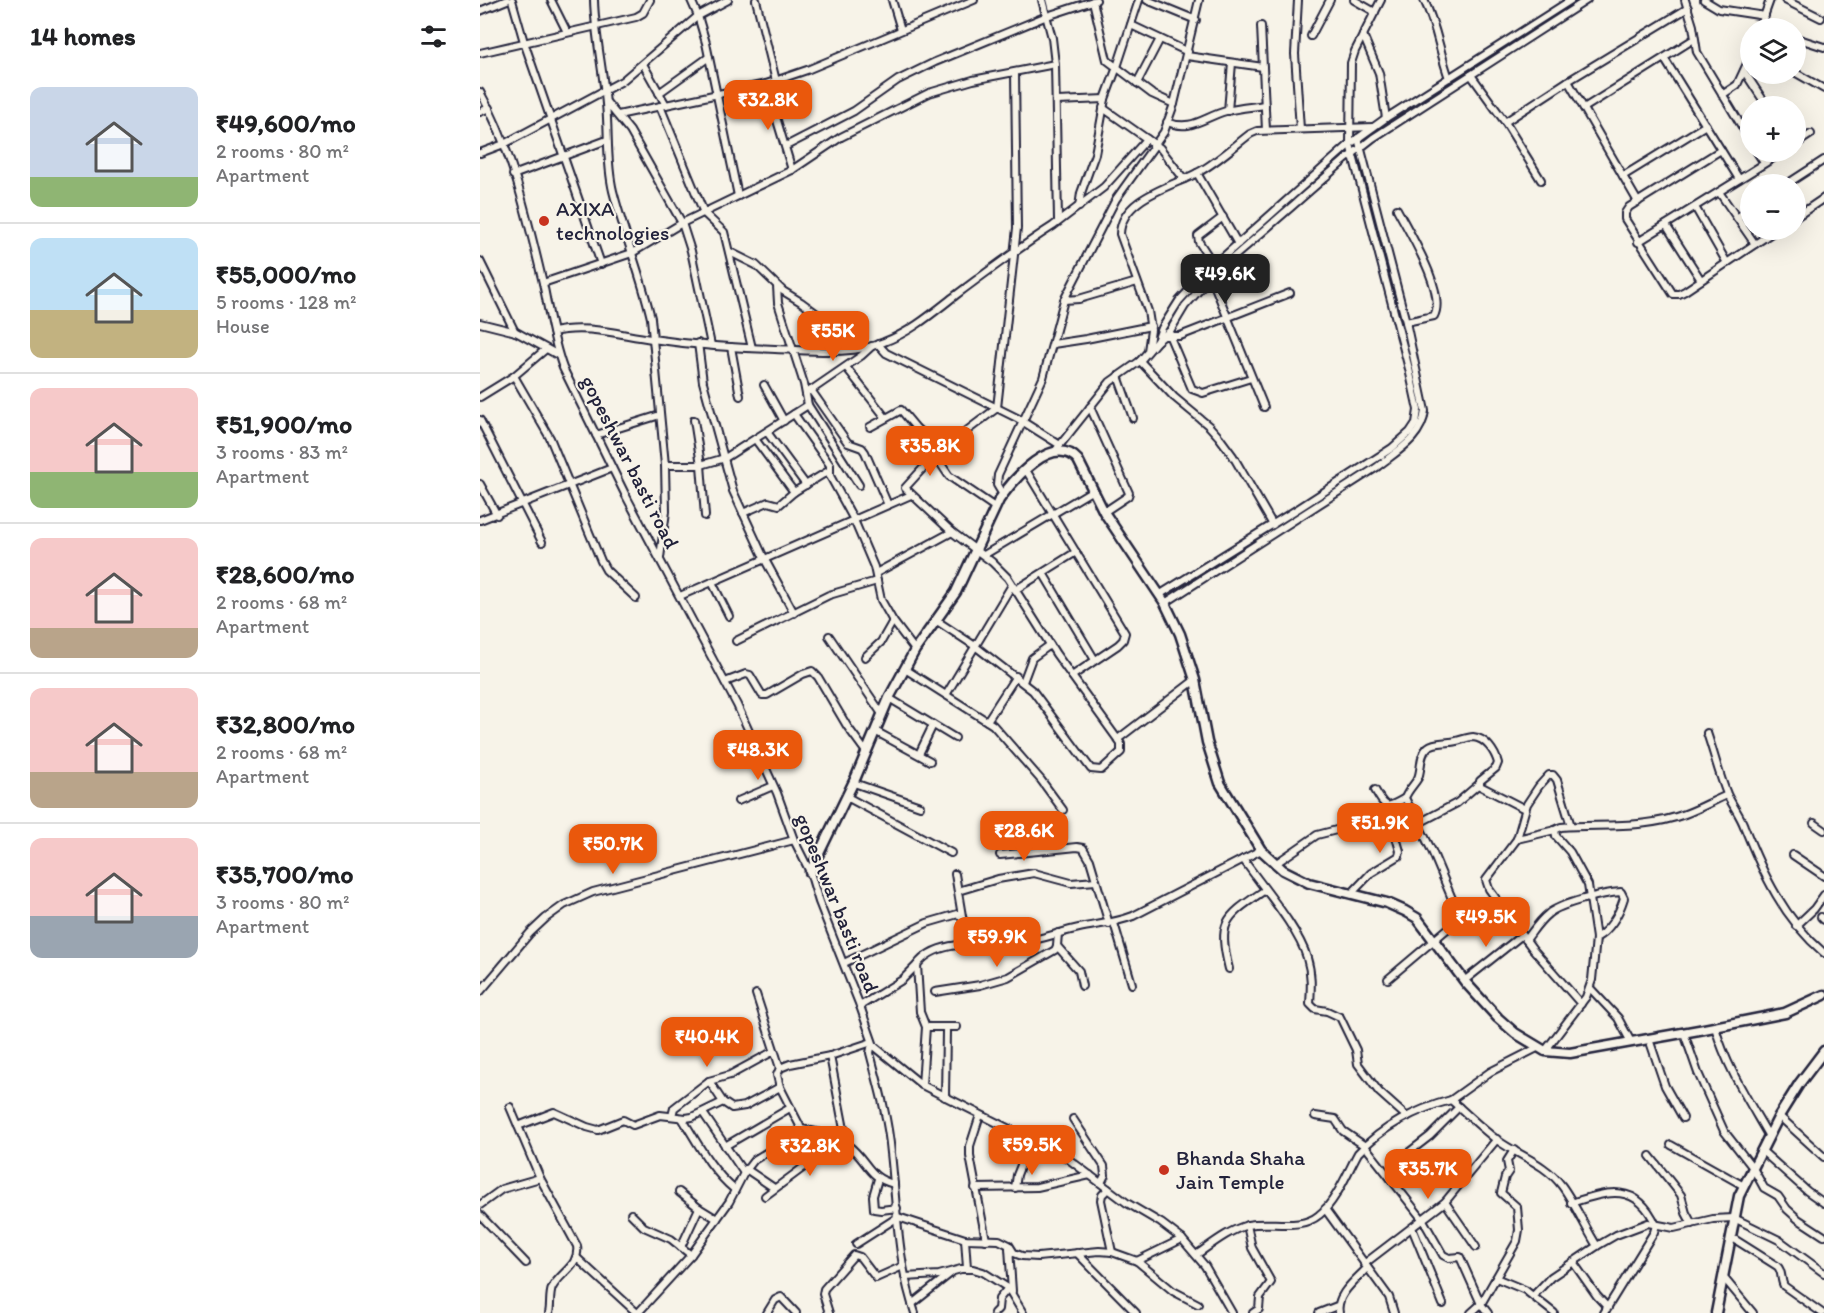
<!DOCTYPE html>
<html lang="en">
<head>
<meta charset="utf-8">
<style>
	body { margin:0; font-family:Itim,sans-serif; background:#f6f6f6; color:#202124; height:100vh; display:flex; flex-direction:column; font-size:22px; white-space:nowrap }
	* { box-sizing:border-box; margin:0 }
	p { font-size:20px; color:#757577 }
	.icon { flex:none; width:33px; height:33px; fill:none; stroke:currentColor; stroke-width:2; stroke-linecap:round; stroke-linejoin:round }
	.map { position:relative; flex:1; overflow:hidden }
	.sheet { display:flex; flex-direction:column; background:#fff; width:480px }
	.sheet>* { flex:none }
	.tools { position:absolute; left:1260px; top:18px; display:grid; gap:12px }
	.tools a { display:grid; place-items:center; width:66px; height:66px; border-radius:50%; background:#fff; box-shadow:0 6px 24px #0002; font-size:30px }
	.price { position:absolute; translate:-50% -51px; padding:0 14px; border-radius:12px; background:#ea580c; color:#fff; font-size:20px; line-height:39px; filter:drop-shadow(0 2px 3px #0008) }
	.price::after { content:''; position:absolute; left:50%; top:36px; width:18px; height:14px; margin-left:-9px; background:inherit; clip-path:polygon(0 0,100% 0,50% 100%) }
	.price.selected { background:#222; color:#fff }
	ul { padding:0; list-style:none }
	li { display:flex; align-items:center; gap:18px; height:150px; padding:0 30px }
	li+li { border-top:2px solid #e0e0e0 }
	li span { display:grid; place-items:center; flex:none; width:168px; height:120px; border-radius:12px; color:#555 }
	li>.icon { margin-inline-start:auto }
	span .icon { width:72px; height:72px; fill:#fffc; stroke-width:1 }
	li b { font-size:26px }
	h2 { display:flex; justify-content:space-between; align-items:center; height:72px; padding:0 30px; font-size:26px }
	main { display:flex; flex:1; min-height:0 }
	.map>svg:first-child { display:block }
	.lines { fill:none; stroke-linecap:round; stroke-linejoin:round }
	.minor-casing { stroke:#22223b; stroke-width:10 }
	.tertiary-casing { stroke:#22223b; stroke-width:13 }
	.minor { stroke:#f7f3e8; stroke-width:6 }
	.tertiary { stroke:#f7f3e8; stroke-width:8 }
	.poi-dot { fill:#c8321e; stroke:#f7f3e8; stroke-width:2 }
	.labels { text-anchor:middle; stroke-width:4.5; stroke-linejoin:round; paint-order:stroke }
	.poi-label { font-size:21px; fill:#22223b; stroke:#f7f3e8; text-anchor:start }
	.street-label { font-size:21px; fill:#22223b; stroke:#f7f3e8 }
</style>
</head>
<body>
<main>
<section class="sheet">
<h2>14 homes<svg class="icon" aria-label="filters" viewBox="0 0 24 24"><path d="M4 7h16M4 17h16"/><circle cx="9" cy="7" r="2"/><circle cx="15" cy="17" r="2"/></svg></h2>
<ul>
<li><span style="background:linear-gradient(#c9d6e8 75%,#8fb573 0)"><svg class="icon" aria-label="home" viewBox="0 0 24 24"><path d="M3 11l9-7 9 7M6 9v11h12V9"/></svg></span><div><b>₹49,600/mo</b><p>2 rooms · 80 m²</p><p>Apartment</p></div></li>
<li><span style="background:linear-gradient(#bfe0f5 60%,#c2b280 0)"><svg class="icon" aria-label="home" viewBox="0 0 24 24"><path d="M3 11l9-7 9 7M6 9v11h12V9"/></svg></span><div><b>₹55,000/mo</b><p>5 rooms · 128 m²</p><p>House</p></div></li>
<li><span style="background:linear-gradient(#f6c9c9 70%,#8fb573 0)"><svg class="icon" aria-label="home" viewBox="0 0 24 24"><path d="M3 11l9-7 9 7M6 9v11h12V9"/></svg></span><div><b>₹51,900/mo</b><p>3 rooms · 83 m²</p><p>Apartment</p></div></li>
<li><span style="background:linear-gradient(#f6c9c9 75%,#b9a48a 0)"><svg class="icon" aria-label="home" viewBox="0 0 24 24"><path d="M3 11l9-7 9 7M6 9v11h12V9"/></svg></span><div><b>₹28,600/mo</b><p>2 rooms · 68 m²</p><p>Apartment</p></div></li>
<li><span style="background:linear-gradient(#f6c9c9 70%,#b9a48a 0)"><svg class="icon" aria-label="home" viewBox="0 0 24 24"><path d="M3 11l9-7 9 7M6 9v11h12V9"/></svg></span><div><b>₹32,800/mo</b><p>2 rooms · 68 m²</p><p>Apartment</p></div></li>
<li><span style="background:linear-gradient(#f6c9c9 65%,#9aa5b1 0)"><svg class="icon" aria-label="home" viewBox="0 0 24 24"><path d="M3 11l9-7 9 7M6 9v11h12V9"/></svg></span><div><b>₹35,700/mo</b><p>3 rooms · 80 m²</p><p>Apartment</p></div></li>
</ul>
</section>
<div class="map">
<svg width="1344" height="1313" viewBox="0 0 1344 1313">
	<rect width="100%" height="100%" fill="#f7f3e8"/>
	<filter id="ink" filterUnits="userSpaceOnUse"><feTurbulence type="fractalNoise" baseFrequency=".0167" numOctaves="2"/><feDisplacementMap in="SourceGraphic" scale="12" xChannelSelector="R" yChannelSelector="G"/><feConvolveMatrix kernelMatrix="1 2 1 2 8 2 1 2 1" color-interpolation-filters="sRGB"/></filter>
	<g filter="url(#ink)">
		<g class="lines">
			<!-- minor casing -->
			<g class="minor-casing">
				<g id="minor">
					<polyline points="32,0 44,42 121,264"/>
					<polyline points="71,0 87,32"/>
					<path d="M114,0C115,36 123,69 126,104C129,133 126,162 133,191C144,234 161,275 171,318L185,465L186,511L180,558"/>
					<polyline points="211,0 218,16 226,43 258,196"/>
					<polyline points="276,0 296,81"/>
					<polyline points="412,0 421,30"/>
					<polyline points="562,0 572,38 575,64 578,220"/>
					<polyline points="667,0 716,20"/>
					<polyline points="818,0 815,54 820,129"/>
					<polyline points="874,0 895,12"/>
					<path d="M944,0C957,26 959,51 969,78"/>
					<polyline points="1205,0 1213,26 1217,52 1270,140"/>
					<polyline points="1224,0 1239,9 1285,16"/>
					<polyline points="1305,0 1341,18"/>
					<polyline points="613,1 627,60 672,94 694,104"/>
					<polyline points="0,11 27,0"/>
					<polyline points="651,25 708,52"/>
					<polyline points="781,26 786,130"/>
					<polyline points="1280,28 1290,0"/>
					<polyline points="883,35 899,73 906,118"/>
					<polyline points="831,36 850,0"/>
					<polyline points="1316,38 1344,47"/>
					<polyline points="0,53 156,17 163,13 170,0"/>
					<polyline points="707,56 783,67"/>
					<polyline points="1184,58 1259,179"/>
					<polyline points="163,64 186,105"/>
					<polyline points="1264,71 1287,106"/>
					<polyline points="1316,73 1344,89"/>
					<polyline points="991,75 1025,122 1061,180"/>
					<polyline points="1088,81 1158,202"/>
					<polyline points="657,83 680,39"/>
					<polyline points="286,84 312,170"/>
					<path d="M0,92C32,149 48,220 63,283C69,312 73,341 83,368L146,496L257,705L297,793L314,840L330,872L339,902L380,1006L394,1046L442,1085L587,1158L647,1203L681,1223L702,1239L725,1266L752,1313"/>
					<polyline points="179,93 229,57"/>
					<polyline points="1242,95 1257,85 1270,57"/>
					<polyline points="577,101 625,99"/>
					<polyline points="127,103 150,131 202,223 211,251 231,345"/>
					<polyline points="180,106 224,213 244,232 272,348"/>
					<polyline points="623,108 680,148 704,179"/>
					<polyline points="1104,108 1214,39"/>
					<polyline points="748,111 752,63"/>
					<polyline points="0,112 9,108"/>
					<polyline points="138,115 286,84 327,70 494,0"/>
					<path d="M687,122C711,132 724,117 746,111C759,108 772,107 785,105"/>
					<polyline points="1025,122 1088,81 1208,8"/>
					<polyline points="1316,144 1331,134"/>
					<polyline points="306,146 374,111 418,80 455,62 567,16 616,0"/>
					<polyline points="1241,150 1149,207 1145,213 1145,219 1193,294 1199,294 1205,291 1296,230"/>
					<polyline points="1277,152 1284,163"/>
					<polyline points="0,153 24,144 142,81 218,16 248,0"/>
					<polyline points="717,173 758,244"/>
					<polyline points="33,175 127,140"/>
					<polyline points="1143,176 1226,125"/>
					<polyline points="1307,184 1344,160"/>
					<polyline points="1239,192 1275,244"/>
					<polyline points="599,207 601,193 615,154 625,99 637,67 659,0"/>
					<polyline points="1215,207 1247,263"/>
					<path d="M917,209C929,232 967,293 954,316L926,322"/>
					<polyline points="1316,217 1344,198"/>
					<polyline points="1257,218 1270,208"/>
					<polyline points="1186,225 1221,280"/>
					<polyline points="1158,242 1303,152"/>
					<polyline points="250,252 276,265 303,291 321,302 371,339 376,349"/>
					<polyline points="0,261 35,332"/>
					<polyline points="734,265 719,242 718,236 743,217"/>
					<polyline points="731,277 784,407"/>
					<polyline points="63,283 152,253 202,223 312,170 361,137 449,93 493,80 575,64"/>
					<polyline points="297,286 298,303 324,384 328,405 379,485"/>
					<polyline points="584,300 599,299 657,282"/>
					<polyline points="0,323 36,332 78,355"/>
					<path d="M73,332C106,324 140,335 172,339C213,345 254,348 295,349C330,350 371,356 404,342C431,332 454,312 476,295C508,271 540,247 573,226L624,187L667,139"/>
					<polyline points="684,336 700,336 810,293"/>
					<polyline points="690,337 712,389 723,393 771,378"/>
					<polyline points="677,341 682,328 699,301 723,275 870,144 906,118 1091,0"/>
					<polyline points="218,343 223,382 253,491 284,558 314,613"/>
					<polyline points="398,344 406,353 537,418 580,445"/>
					<polyline points="573,344 606,339 671,326"/>
					<polyline points="251,347 260,396"/>
					<path d="M668,351L671,330L668,311L640,234C641,198 691,187 717,173C736,163 753,147 770,134L777,131L893,127"/>
					<polyline points="660,361 694,397 729,426 739,437 753,456 793,525"/>
					<polyline points="366,367 406,418"/>
					<polyline points="34,376 70,438 121,561 126,570 156,598"/>
					<polyline points="638,376 653,418"/>
					<polyline points="284,385 304,421"/>
					<polyline points="331,390 368,443 382,448 385,452 408,505"/>
					<polyline points="330,391 381,356 392,346"/>
					<polyline points="0,397 34,376 66,349"/>
					<polyline points="610,407 649,493 648,496 624,512"/>
					<polyline points="314,414 350,465 350,476 374,520 394,567 401,600 413,621 435,650"/>
					<polyline points="0,420 62,542"/>
					<polyline points="214,420 221,465 225,516"/>
					<polyline points="390,427 421,410 436,428 453,444 461,464 469,476 516,508"/>
					<polyline points="287,432 326,485"/>
					<polyline points="116,435 180,415"/>
					<polyline points="275,439 314,492"/>
					<polyline points="576,450 630,382 660,361 677,341 690,331 705,306 731,277 865,160 893,138 1107,0"/>
					<polyline points="185,465 221,465 245,458 328,405"/>
					<polyline points="546,470 645,633 643,640 638,645 592,676"/>
					<polyline points="0,484 17,515"/>
					<polyline points="523,495 517,485 518,475 563,378 584,300 636,199 684,132 694,104 719,0"/>
					<polyline points="263,513 288,502 299,505 314,492 350,470"/>
					<polyline points="0,520 132,468"/>
					<polyline points="504,555 613,490"/>
					<polyline points="396,573 472,532"/>
					<polyline points="563,573 615,660"/>
					<polyline points="232,582 249,616"/>
					<polyline points="535,590 596,552"/>
					<polyline points="679,595 819,508 912,448 930,432 936,423 938,410 929,369 870,144 871,63 875,51 901,0"/>
					<polyline points="200,596 431,495"/>
					<path d="M685,603L897,467C917,451 942,438 945,411L926,322L878,138"/>
					<polyline points="457,621 495,646 553,691 611,769 621,770 641,752 641,744 576,654 528,578 512,562 472,532 425,488 456,454 517,408 537,228 535,72"/>
					<polyline points="349,636 402,714"/>
					<polyline points="256,641 349,595 397,581"/>
					<polyline points="385,657 401,642 413,621"/>
					<polyline points="425,669 513,725 561,780 583,810"/>
					<polyline points="245,682 266,674 270,675 282,695 287,695 323,674 332,671 338,677 367,726 386,752"/>
					<polyline points="543,682 552,658 570,645"/>
					<polyline points="466,695 532,585"/>
					<polyline points="409,698 475,738"/>
					<polyline points="507,721 536,676"/>
					<polyline points="395,731 450,761"/>
					<path d="M1227,733C1234,753 1239,775 1247,794C1252,805 1260,815 1264,826C1283,874 1304,919 1344,953"/>
					<polyline points="638,739 715,680"/>
					<polyline points="439,754 453,725"/>
					<polyline points="374,783 440,806"/>
					<path d="M895,790C906,809 906,809 925,798"/>
					<polyline points="367,797 471,853"/>
					<polyline points="258,801 293,786"/>
					<polyline points="939,823 977,803 999,784"/>
					<polyline points="1334,823 1344,830"/>
					<polyline points="1091,826 1077,780 1073,775 1069,775 1059,786 1047,804 1037,839 1006,880 1009,889 1052,948 1101,1004"/>
					<polyline points="1037,839 1075,830"/>
					<polyline points="520,855 597,847 603,848 610,860 629,924"/>
					<polyline points="1313,855 1344,876"/>
					<path d="M763,859C781,885 819,929 827,958C832,974 831,988 830,1004L835,1009L847,1011L860,1017L876,1050L878,1064L899,1092L927,1117"/>
					<polyline points="795,864 837,835 872,826"/>
					<polyline points="475,874 482,916"/>
					<polyline points="478,891 518,879 554,873 591,883 616,881"/>
					<polyline points="871,894 891,873 919,856 920,851 907,806"/>
					<polyline points="1341,917 1344,920"/>
					<polyline points="634,923 652,984"/>
					<polyline points="1316,926 1334,909 1344,895"/>
					<path d="M1046,940C1053,931 1059,921 1068,914C1081,903 1124,893 1141,892L1144,898C1139,914 1131,929 1116,938"/>
					<polyline points="577,946 599,971 602,986"/>
					<polyline points="364,963 447,923 478,914 483,919 487,943"/>
					<path d="M749,969C737,920 746,917 785,890"/>
					<path d="M908,979L972,925L978,913L952,851L925,798C928,790 934,785 938,778C942,769 939,755 948,747C954,742 963,743 970,742C978,742 986,737 993,737C1006,738 1015,752 1018,763L1016,768L1000,781V786L1045,809"/>
					<polyline points="984,981 1042,935"/>
					<polyline points="1110,988 1138,1018 1151,1042"/>
					<polyline points="0,992 50,933 66,918 84,905 113,892 314,840"/>
					<polyline points="455,992 500,985 528,977 575,950 577,946 578,933"/>
					<polyline points="276,994 300,1068"/>
					<polyline points="380,1006 422,980 436,966"/>
					<polyline points="446,1027 477,1027"/>
					<path d="M1235,1027C1246,1066 1268,1100 1288,1135"/>
					<polyline points="1204,1033 1218,1073 1244,1131 1273,1168 1284,1188 1298,1196 1307,1209 1318,1219 1344,1236"/>
					<polyline points="1169,1039 1185,1086 1203,1118"/>
					<path d="M394,1046L391,1048L390,1053C399,1087 408,1119 411,1153C417,1207 417,1261 435,1313"/>
					<path d="M1065,1051L1106,997L1112,980L1116,938L1108,885L1090,852L1076,836L1075,830L1081,827C1122,824 1165,829 1205,814C1219,809 1233,801 1247,795"/>
					<polyline points="350,1056 367,1145"/>
					<polyline points="229,1081 243,1102 252,1108 265,1106 300,1087"/>
					<path d="M442,1085L446,1027L440,1012L437,965C458,936 510,946 541,942C561,940 580,932 599,928C618,924 635,923 653,916L781,850"/>
					<polyline points="465,1097 466,1031"/>
					<polyline points="971,1100 1010,1072 1059,1047"/>
					<path d="M30,1107L60,1178L97,1246C100,1266 80,1272 72,1288C69,1296 71,1305 69,1313"/>
					<polyline points="223,1113 264,1173"/>
					<polyline points="500,1115 490,1146 490,1156 506,1240"/>
					<polyline points="192,1116 194,1108 229,1081 250,1075 294,1051"/>
					<polyline points="835,1116 855,1119 863,1131 885,1146 943,1220 963,1255 969,1258 980,1257 1001,1304 1008,1313"/>
					<polyline points="1299,1116 1344,1157"/>
					<path d="M202,1118C218,1144 231,1170 255,1190"/>
					<polyline points="593,1119 624,1166 625,1175 621,1183"/>
					<polyline points="38,1126 74,1112 107,1127 118,1130 143,1120 153,1125 180,1115 206,1118 212,1117 243,1102"/>
					<path d="M321,1129C338,1132 355,1135 369,1146C388,1161 388,1178 414,1184"/>
					<polyline points="1191,1145 1264,1186"/>
					<polyline points="245,1146 310,1108"/>
					<polyline points="1281,1150 1327,1191 1344,1203"/>
					<polyline points="928,1153 950,1136 979,1107"/>
					<polyline points="1170,1156 1201,1195 1206,1213 1212,1224"/>
					<polyline points="266,1169 294,1188"/>
					<polyline points="398,1179 393,1196 394,1209 401,1210 417,1208"/>
					<polyline points="495,1188 557,1187 610,1175"/>
					<polyline points="535,1188 537,1175 551,1140"/>
					<polyline points="628,1189 622,1195 621,1200 632,1252"/>
					<polyline points="199,1192 219,1208 237,1219"/>
					<polyline points="285,1196 324,1167 337,1149 344,1134"/>
					<polyline points="965,1202 996,1247"/>
					<path d="M1091,1203C1128,1191 1157,1182 1176,1225L1174,1232L1124,1313"/>
					<polyline points="0,1205 22,1189 60,1178"/>
					<polyline points="845,1209 909,1297 914,1313"/>
					<polyline points="151,1214 164,1227 191,1239 211,1255"/>
					<polyline points="0,1215 46,1263"/>
					<polyline points="767,1225 772,1248 791,1282 780,1297 779,1309 773,1313"/>
					<polyline points="932,1228 963,1304"/>
					<path d="M1251,1237L1297,1266C1303,1271 1300,1279 1304,1286L1342,1313"/>
					<polyline points="485,1239 487,1268"/>
					<polyline points="376,1244 418,1217 485,1239 519,1240 529,1245 534,1253 542,1256 558,1257 619,1251 632,1252 657,1261 702,1239"/>
					<polyline points="201,1247 219,1208"/>
					<polyline points="529,1248 532,1291"/>
					<polyline points="597,1253 656,1313"/>
					<path d="M716,1255C732,1244 749,1230 768,1225C790,1220 820,1231 839,1215C856,1202 868,1171 878,1153C902,1127 936,1109 971,1100C986,1113 1001,1128 1017,1140C1039,1156 1065,1163 1082,1186C1095,1204 1105,1227 1117,1246"/>
					<polyline points="97,1258 157,1313"/>
					<polyline points="657,1261 693,1291 718,1304"/>
					<polyline points="1093,1262 1117,1296 1128,1308"/>
					<polyline points="884,1264 965,1202 1017,1139"/>
					<polyline points="425,1277 459,1275 481,1269 493,1269 503,1272 528,1288 543,1313"/>
					<polyline points="1016,1278 1045,1290 1074,1313"/>
					<polyline points="1244,1278 1273,1313"/>
					<polyline points="1053,1296 1071,1277 1117,1246 1136,1235 1168,1223 1194,1228 1233,1219 1254,1218 1299,1240 1344,1273"/>
					<polyline points="432,1304 471,1273"/>
					<polyline points="158,1313 211,1255 249,1202 264,1173 274,1160 319,1133 320,1126 300,1087 297,1075 300,1068 310,1064 350,1056 392,1042"/>
					<polyline points="287,1313 295,1300 301,1297 316,1313"/>
					<polyline points="349,1313 343,1294 344,1289 374,1255 380,1257 396,1278 423,1266"/>
					<polyline points="514,1313 518,1309 519,1299 528,1288"/>
					<polyline points="839,1313 857,1306"/>
					<path d="M859,1313C855,1295 876,1280 887,1268"/>
					<polyline points="991,1313 1001,1304 1037,1241 1039,1230 1037,1207 1021,1193 1025,1177 1029,1171 1027,1161 1034,1150"/>
				</g>
			</g>
			<!-- tertiary casing -->
			<g class="tertiary-casing">
				<g id="tertiary">
					<path d="M330,872L376,777L409,698L435,650L476,592L519,500C533,480 573,432 598,460L624,512L685,603L700,634L715,680L727,742L740,783L781,850L803,870L829,883L907,903L925,911L937,918L986,983L1018,1018L1035,1033L1065,1051L1090,1053L1219,1030L1305,1013L1344,995"/>
					<polyline points="1236,1313 1259,1196 1299,1116 1319,1084 1344,1051"/>
				</g>
			</g>
			<!-- minor -->
			<use href="#minor" class="minor"/>
			<!-- tertiary -->
			<use href="#tertiary" class="tertiary"/>
		</g>
	</g>
	<!-- markers -->
	<g class="poi-dot">
		<circle cx="64" cy="221" r="6"/>
		<circle cx="684" cy="1170" r="6"/>
	</g>
	<g class="labels">
		<!-- poi labels -->
		<g class="poi-label">
			<text x="76" y="216">AXIXA<tspan x="76" dy="24">technologies</tspan></text>
			<text x="696" y="1165">Bhanda Shaha<tspan x="696" dy="24">Jain Temple</tspan></text>
		</g>
		<!-- street labels -->
		<g class="street-label">
			<text transform="translate(150 462) rotate(63)" y="7">gopeshwar basti road</text>
			<text transform="translate(357 903) rotate(68)" y="7">gopeshwar basti road</text>
		</g>
	</g>
</svg>
<div class="tools">
<a><svg class="icon" aria-label="layers" viewBox="0 0 24 24"><path d="M12 4l9 5-9 5-9-5zM3 14l9 5 9-5"/></svg></a>
<a>+</a>
<a>−</a>
</div>
<b class="price" style="left:288px;top:131px">₹32.8K</b>
<b class="price selected" style="left:745px;top:305px">₹49.6K</b>
<b class="price" style="left:353px;top:362px">₹55K</b>
<b class="price" style="left:450px;top:477px">₹35.8K</b>
<b class="price" style="left:278px;top:781px">₹48.3K</b>
<b class="price" style="left:900px;top:854px">₹51.9K</b>
<b class="price" style="left:544px;top:862px">₹28.6K</b>
<b class="price" style="left:133px;top:875px">₹50.7K</b>
<b class="price" style="left:1006px;top:948px">₹49.5K</b>
<b class="price" style="left:517px;top:968px">₹59.9K</b>
<b class="price" style="left:227px;top:1068px">₹40.4K</b>
<b class="price" style="left:552px;top:1176px">₹59.5K</b>
<b class="price" style="left:330px;top:1177px">₹32.8K</b>
<b class="price" style="left:948px;top:1200px">₹35.7K</b>
</div>
</main>
</body>
</html>
